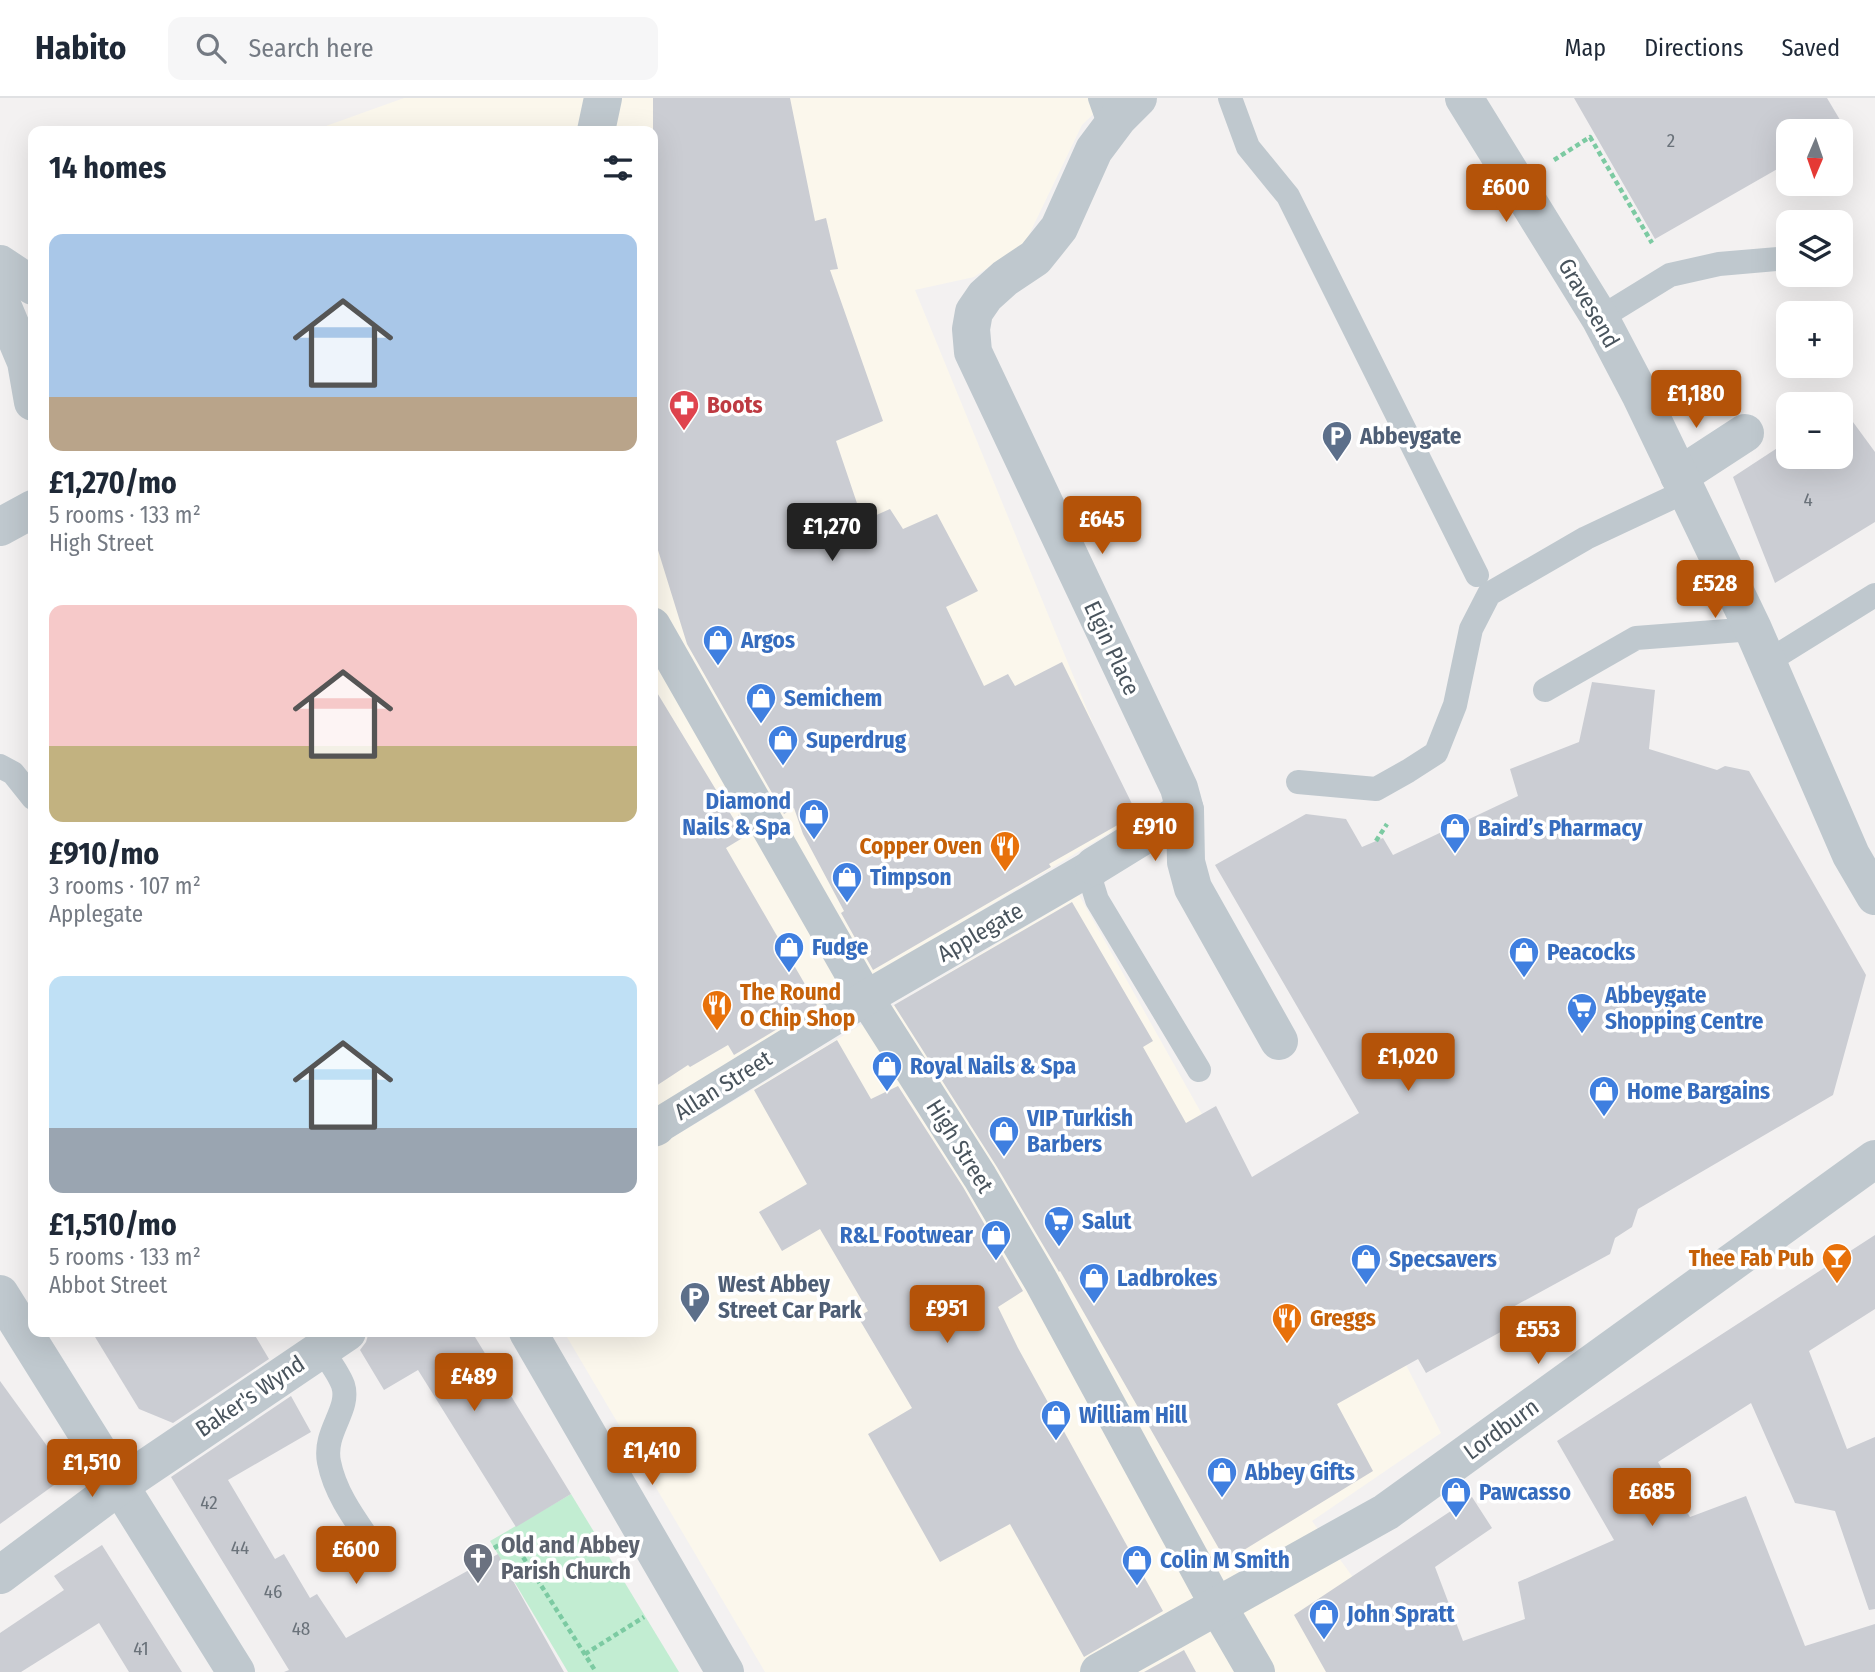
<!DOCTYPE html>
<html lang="en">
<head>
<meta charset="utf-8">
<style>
	body { margin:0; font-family:"Fira Sans Condensed",sans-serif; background:#f6f6f7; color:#1f2937; height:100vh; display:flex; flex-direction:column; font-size:26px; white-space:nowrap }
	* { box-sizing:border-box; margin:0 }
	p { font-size:23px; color:#747a83 }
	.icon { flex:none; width:38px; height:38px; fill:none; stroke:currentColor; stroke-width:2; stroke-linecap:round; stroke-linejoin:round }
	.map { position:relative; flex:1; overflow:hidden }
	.side { position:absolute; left:28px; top:28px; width:630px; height:1211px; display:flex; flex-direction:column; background:#fff; border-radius:14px; box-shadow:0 7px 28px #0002 }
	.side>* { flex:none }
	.needle { width:46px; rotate:182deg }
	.fabs { position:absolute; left:1776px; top:21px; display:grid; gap:14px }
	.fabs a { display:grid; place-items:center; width:77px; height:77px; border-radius:14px; background:#fff; box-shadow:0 7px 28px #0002; font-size:35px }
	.price { position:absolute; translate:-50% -60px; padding:0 16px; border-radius:7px; background:#b45309; color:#fff; font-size:23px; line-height:46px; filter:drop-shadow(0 2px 4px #0008) }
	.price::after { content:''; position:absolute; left:50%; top:42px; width:21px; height:16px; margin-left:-10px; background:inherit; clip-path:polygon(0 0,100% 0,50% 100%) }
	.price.current { background:#222; color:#fff }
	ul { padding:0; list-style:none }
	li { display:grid; align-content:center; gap:14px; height:371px; padding:0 21px }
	li span { display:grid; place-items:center; height:217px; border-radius:14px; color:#555 }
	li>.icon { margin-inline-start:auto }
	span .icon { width:126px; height:126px; fill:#fffc; stroke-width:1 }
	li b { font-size:30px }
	h2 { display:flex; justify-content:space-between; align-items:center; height:84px; padding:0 21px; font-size:30px }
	header { display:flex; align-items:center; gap:42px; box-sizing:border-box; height:98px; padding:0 35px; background:#fff; border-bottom:2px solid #e0e1e3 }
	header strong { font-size:33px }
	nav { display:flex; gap:38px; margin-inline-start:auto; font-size:24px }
	.search { width:490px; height:63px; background:#f6f6f7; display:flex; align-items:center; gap:18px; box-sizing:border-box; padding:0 24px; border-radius:14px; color:#747a83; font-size:26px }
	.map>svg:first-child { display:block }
	.commercial { fill:#fbf7ec }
	.green { fill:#c2edd2 }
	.building { fill:#cbcdd3 }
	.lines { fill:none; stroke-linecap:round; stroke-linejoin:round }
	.path { stroke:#7ccaa2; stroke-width:4.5; stroke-dasharray:5 3.5; stroke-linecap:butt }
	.service { stroke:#bfc8ce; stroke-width:24 }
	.pedestrian { stroke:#bfc8ce; stroke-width:35 }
	.minor { stroke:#bfc8ce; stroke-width:38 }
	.tertiary { stroke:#bfc8ce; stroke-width:38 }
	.labels { text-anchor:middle; stroke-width:7; stroke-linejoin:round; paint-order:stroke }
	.number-label { font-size:19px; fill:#6a727a }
	.street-label { font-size:23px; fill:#49545d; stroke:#fff }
	.health-label { font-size:23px; font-weight:bold; fill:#be3a42; stroke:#fff; text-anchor:start }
	.service-label { font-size:23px; font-weight:bold; fill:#4e5e75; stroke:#fff; text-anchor:start }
	.shop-label { font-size:23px; font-weight:bold; fill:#366cbe; stroke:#fff; text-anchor:start }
	.food-label { font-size:23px; font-weight:bold; fill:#c56008; stroke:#fff; text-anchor:end }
	.worship-label { font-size:23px; font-weight:bold; fill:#5b616d; stroke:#fff; text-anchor:start }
</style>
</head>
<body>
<header>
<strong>Habito</strong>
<div class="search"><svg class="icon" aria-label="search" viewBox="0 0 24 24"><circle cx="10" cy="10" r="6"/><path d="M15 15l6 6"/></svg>Search here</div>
<nav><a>Map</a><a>Directions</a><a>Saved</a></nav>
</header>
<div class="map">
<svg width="1875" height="1574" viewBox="0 0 1875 1574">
	<rect width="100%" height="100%" fill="#f3f1f1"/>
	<!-- commercial -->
	<g class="commercial">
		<polygon points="404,0 1110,0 1082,27 1025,145 974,179 915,192 1132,721 653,1012 653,33 312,33"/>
		<polygon points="1079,797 1231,1068 1405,1265 1441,1335 1312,1423 1352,1478 1406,1574 765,1574 564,1234 653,1234 653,1051"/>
	</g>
	<!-- green -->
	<polygon class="green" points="571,1396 679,1574 568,1574 490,1443"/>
	<!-- building -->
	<g class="building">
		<polygon points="653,0 790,0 815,123 826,120 838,171 830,172 883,323 836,343 863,423 890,411 903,431 937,416 978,493 946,509 984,588 1008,576 1015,588 1062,564 1137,716 1049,766 1051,769 873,872 841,815 844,813 803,736 794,710 784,716 687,546 653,436"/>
		<polygon points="1574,0 1827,0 1846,32 1841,35 1788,33 1788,65 1655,141"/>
		<polygon points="1842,309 1875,354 1875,424 1775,485 1733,379 1788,343 1788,359 1841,359"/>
		<polygon points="1592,584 1655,592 1649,651 1717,672 1725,668 1749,673 1866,877 1833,997 1638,1111 1632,1129 1615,1140 1610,1156 1511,1210 1506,1231 1426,1275 1418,1261 1337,1306 1373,1373 1226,1463 1060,1173 1059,1174 997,1069 894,907 1072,804 1153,943 1143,949 1186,1025 1216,1008 1252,1079 1359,1015 1215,767 1306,716 1346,721 1362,749 1383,740 1393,757 1518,698 1510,671 1579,644"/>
		<polygon points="653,588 744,738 738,716 749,736 726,750 817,907 734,957 728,947 690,969 688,967 653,990"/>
		<polygon points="837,942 871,1001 898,988 963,1089 1023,1193 998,1209 1018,1250 1163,1513 1084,1559 1010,1426 940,1464 868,1336 912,1310 858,1219 868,1213 820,1131 782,1153 759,1114 807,1086 754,992"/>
		<polygon points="1875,1137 1875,1211 1809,1253 1847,1351 1875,1339 1875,1511 1869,1512 1835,1413 1795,1405 1751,1305 1658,1364 1690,1419 1746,1398 1805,1548 1875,1526 1875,1574 1326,1574 1294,1517 1472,1399 1492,1430 1435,1469 1463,1543 1525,1521 1518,1484 1614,1442 1557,1343"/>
		<polygon points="92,1234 253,1234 269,1261 173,1325 139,1311"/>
		<polygon points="369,1234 484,1234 475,1239 571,1396 516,1429 418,1272 384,1292 360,1252 366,1244"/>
		<polygon points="0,1283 68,1377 0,1426"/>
		<polygon points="291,1298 311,1334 228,1382 275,1461 284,1456 310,1500 317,1496 346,1540 498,1456 564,1574 284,1574 289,1572 171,1379"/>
		<polygon points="102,1447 182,1574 129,1574 99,1525 21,1574 0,1574 0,1535 64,1492 54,1478"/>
		<polygon points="1184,1552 1196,1574 1144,1574"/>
	</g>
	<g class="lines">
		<!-- path -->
		<g class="path">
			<polyline points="1554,62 1590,39 1652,145"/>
			<polyline points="1376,743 1387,726"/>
			<polyline points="494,1450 511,1440 596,1574"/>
			<polyline points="585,1556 644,1519"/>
		</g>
		<!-- service -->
		<g class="service">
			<polyline points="1100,0 1111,31"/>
			<polyline points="1230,0 1248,49 1288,98 1477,477"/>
			<polyline points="1600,220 1670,177 1719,166 1788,160"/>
			<polyline points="1767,564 1875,497"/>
			<polyline points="1545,592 1636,540 1753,531"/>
			<polyline points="0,668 13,675 33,700"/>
			<polyline points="1298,684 1376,691 1408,673 1436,655 1455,607 1471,531 1489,496 1586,440 1686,393"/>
			<polyline points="1094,768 1092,786 1097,802 1199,972"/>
			<path d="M320,1250C328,1261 338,1274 343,1287C351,1312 323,1333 329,1364C336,1400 361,1429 380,1458"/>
		</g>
		<!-- pedestrian -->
		<g class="pedestrian">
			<polyline points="653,527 866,900 980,1079 1041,1183 1217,1507"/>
			<polyline points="656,1029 866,900 1094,768"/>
		</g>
		<!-- minor -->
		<g class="minor">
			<polyline points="1138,0 1118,20 1094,52 1059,130 1035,160 1005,180 985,198 974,214 971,231 973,254 1179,690 1185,712 1186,764 1193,790 1279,943"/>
			<polyline points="596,33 603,0"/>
			<polyline points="0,166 33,188"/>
			<polyline points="1679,378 1745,335"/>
			<polyline points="1094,768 1185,712"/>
			<polyline points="653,1030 656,1029"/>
			<polyline points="0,1196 236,1574"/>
			<polyline points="0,1477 119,1388 347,1234"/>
		</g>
		<!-- tertiary -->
		<g class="tertiary">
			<polyline points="1464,0 1600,220 1641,298 1753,531 1851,757 1875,798"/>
			<polyline points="0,202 26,264 33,304"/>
			<polyline points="0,429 33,411"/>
			<polyline points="528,1234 725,1574"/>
			<polyline points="1217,1507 1256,1574"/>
			<polyline points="1099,1574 1386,1414 1875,1061"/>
		</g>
	</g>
	<!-- icons -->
	<defs>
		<g id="pharmacy-pin" transform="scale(1.575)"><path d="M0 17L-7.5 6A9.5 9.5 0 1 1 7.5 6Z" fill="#e0444e" stroke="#fff"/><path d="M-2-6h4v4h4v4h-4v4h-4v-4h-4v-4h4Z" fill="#fff"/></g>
		<g id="parking-pin" transform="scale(1.575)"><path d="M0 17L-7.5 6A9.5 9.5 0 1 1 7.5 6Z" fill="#5c6f8a" stroke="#fff"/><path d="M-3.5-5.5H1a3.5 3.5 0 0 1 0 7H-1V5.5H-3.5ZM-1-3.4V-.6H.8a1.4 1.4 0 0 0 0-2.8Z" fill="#fff"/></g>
		<g id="shop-pin" transform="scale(1.575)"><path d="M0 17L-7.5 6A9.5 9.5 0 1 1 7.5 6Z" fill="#3f7fe0" stroke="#fff"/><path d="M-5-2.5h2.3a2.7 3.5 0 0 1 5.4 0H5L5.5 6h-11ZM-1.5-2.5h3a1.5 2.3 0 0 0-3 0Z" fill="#fff"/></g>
		<g id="restaurant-pin" transform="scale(1.575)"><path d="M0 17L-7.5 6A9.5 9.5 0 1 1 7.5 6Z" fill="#e8710a" stroke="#fff"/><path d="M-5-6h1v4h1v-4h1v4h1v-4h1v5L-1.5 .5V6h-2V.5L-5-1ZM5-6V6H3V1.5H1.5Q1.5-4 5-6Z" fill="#fff"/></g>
		<g id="supermarket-pin" transform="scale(1.575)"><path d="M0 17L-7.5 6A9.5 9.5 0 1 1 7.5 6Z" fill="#3f7fe0" stroke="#fff"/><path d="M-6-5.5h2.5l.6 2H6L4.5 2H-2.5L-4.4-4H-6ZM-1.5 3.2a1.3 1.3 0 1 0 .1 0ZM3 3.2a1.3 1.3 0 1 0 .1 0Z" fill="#fff"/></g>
		<g id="bar-pin" transform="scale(1.575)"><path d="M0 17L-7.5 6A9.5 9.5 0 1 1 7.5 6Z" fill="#e8710a" stroke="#fff"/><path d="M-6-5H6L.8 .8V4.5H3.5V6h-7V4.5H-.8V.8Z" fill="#fff"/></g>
		<g id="church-pin" transform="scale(1.575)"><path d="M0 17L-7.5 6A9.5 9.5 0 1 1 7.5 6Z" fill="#6b7280" stroke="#fff"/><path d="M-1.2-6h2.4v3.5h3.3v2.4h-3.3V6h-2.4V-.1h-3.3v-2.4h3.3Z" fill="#fff"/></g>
	</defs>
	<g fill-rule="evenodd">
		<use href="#pharmacy-pin" x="684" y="307"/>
		<use href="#parking-pin" x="1337" y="338"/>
		<use href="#shop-pin" x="718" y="542"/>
		<use href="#shop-pin" x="761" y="600"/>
		<use href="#shop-pin" x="783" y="642"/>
		<use href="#shop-pin" x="814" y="716"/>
		<use href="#shop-pin" x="1455" y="730"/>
		<use href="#restaurant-pin" x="1005" y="748"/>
		<use href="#shop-pin" x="847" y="779"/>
		<use href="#shop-pin" x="789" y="849"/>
		<use href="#shop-pin" x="1524" y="854"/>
		<use href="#restaurant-pin" x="717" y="907"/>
		<use href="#supermarket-pin" x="1582" y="910"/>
		<use href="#shop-pin" x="887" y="968"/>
		<use href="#shop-pin" x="1604" y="993"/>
		<use href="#shop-pin" x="1004" y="1033"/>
		<use href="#supermarket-pin" x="1059" y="1123"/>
		<use href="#shop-pin" x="996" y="1137"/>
		<use href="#bar-pin" x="1837" y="1160"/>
		<use href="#shop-pin" x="1366" y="1161"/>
		<use href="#shop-pin" x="1094" y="1180"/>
		<use href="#parking-pin" x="695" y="1199"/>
		<use href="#restaurant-pin" x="1287" y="1220"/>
		<use href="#shop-pin" x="1056" y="1317"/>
		<use href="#shop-pin" x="1222" y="1374"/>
		<use href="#shop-pin" x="1456" y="1394"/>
		<use href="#church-pin" x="478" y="1460"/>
		<use href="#shop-pin" x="1137" y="1462"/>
		<use href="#shop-pin" x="1324" y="1516"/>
	</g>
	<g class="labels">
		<!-- number labels -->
		<g class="number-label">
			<text x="1671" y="49">2</text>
			<text x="1808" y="408">4</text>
			<text x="209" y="1411">42</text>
			<text x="240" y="1456">44</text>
			<text x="273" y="1500">46</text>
			<text x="301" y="1537">48</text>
			<text x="141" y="1557">41</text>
		</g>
		<!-- street labels -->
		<g class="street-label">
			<text transform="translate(1589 205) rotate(60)" y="8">Gravesend</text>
			<text transform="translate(1112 550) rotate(65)" y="8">Elgin Place</text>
			<text transform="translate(980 834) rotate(-30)" y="8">Applegate</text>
			<text transform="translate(723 987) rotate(-32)" y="8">Allan Street</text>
			<text transform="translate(960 1048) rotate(58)" y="8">High Street</text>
			<text transform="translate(250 1298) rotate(-34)" y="8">Baker's Wynd</text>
			<text transform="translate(1501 1331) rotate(-36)" y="8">Lordburn</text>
		</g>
		<!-- health labels -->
		<g class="health-label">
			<text x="707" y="315">Boots</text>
		</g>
		<!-- service labels -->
		<g class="service-label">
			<text x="1360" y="346">Abbeygate</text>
			<text x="718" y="1194">West Abbey<tspan x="718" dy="26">Street Car Park</tspan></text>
		</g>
		<!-- shop labels -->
		<g class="shop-label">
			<text x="741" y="550">Argos</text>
			<text x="784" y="608">Semichem</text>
			<text x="806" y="650">Superdrug</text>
			<text x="791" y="711" text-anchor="end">Diamond<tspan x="791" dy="26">Nails &amp; Spa</tspan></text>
			<text x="1478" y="738">Baird’s Pharmacy</text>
			<text x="870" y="787">Timpson</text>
			<text x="812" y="857">Fudge</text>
			<text x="1547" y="862">Peacocks</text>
			<text x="1605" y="905">Abbeygate<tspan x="1605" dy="26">Shopping Centre</tspan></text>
			<text x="910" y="976">Royal Nails &amp; Spa</text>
			<text x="1627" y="1001">Home Bargains</text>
			<text x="1027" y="1028">VIP Turkish<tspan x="1027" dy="26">Barbers</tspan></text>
			<text x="1082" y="1131">Salut</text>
			<text x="973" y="1145" text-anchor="end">R&amp;L Footwear</text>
			<text x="1389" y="1169">Specsavers</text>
			<text x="1117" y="1188">Ladbrokes</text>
			<text x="1079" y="1325">William Hill</text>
			<text x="1245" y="1382">Abbey Gifts</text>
			<text x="1479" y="1402">Pawcasso</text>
			<text x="1160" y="1470">Colin M Smith</text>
			<text x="1347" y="1524">John Spratt</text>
		</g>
		<!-- food labels -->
		<g class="food-label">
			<text x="982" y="756">Copper Oven</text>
			<text x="740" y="902" text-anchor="start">The Round<tspan x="740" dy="26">O Chip Shop</tspan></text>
			<text x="1814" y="1168">Thee Fab Pub</text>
			<text x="1310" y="1228" text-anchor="start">Greggs</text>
		</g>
		<!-- worship labels -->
		<g class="worship-label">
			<text x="501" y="1455">Old and Abbey<tspan x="501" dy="26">Parish Church</tspan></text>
		</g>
	</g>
</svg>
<div class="fabs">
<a><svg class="needle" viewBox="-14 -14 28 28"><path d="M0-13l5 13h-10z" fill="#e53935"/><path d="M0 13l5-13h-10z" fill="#747a83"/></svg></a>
<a><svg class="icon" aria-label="layers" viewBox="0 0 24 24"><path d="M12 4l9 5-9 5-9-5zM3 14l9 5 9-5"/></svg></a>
<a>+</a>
<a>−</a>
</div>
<b class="price" style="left:1506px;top:126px">£600</b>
<b class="price" style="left:1696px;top:332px">£1,180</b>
<b class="price" style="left:1102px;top:458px">£645</b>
<b class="price current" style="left:832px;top:465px">£1,270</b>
<b class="price" style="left:1715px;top:522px">£528</b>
<b class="price" style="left:1155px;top:765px">£910</b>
<b class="price" style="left:1408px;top:995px">£1,020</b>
<b class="price" style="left:947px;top:1247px">£951</b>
<b class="price" style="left:1538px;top:1268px">£553</b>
<b class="price" style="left:474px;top:1315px">£489</b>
<b class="price" style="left:652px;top:1389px">£1,410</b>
<b class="price" style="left:92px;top:1401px">£1,510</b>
<b class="price" style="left:1652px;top:1430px">£685</b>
<b class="price" style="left:356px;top:1488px">£600</b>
<section class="side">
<h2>14 homes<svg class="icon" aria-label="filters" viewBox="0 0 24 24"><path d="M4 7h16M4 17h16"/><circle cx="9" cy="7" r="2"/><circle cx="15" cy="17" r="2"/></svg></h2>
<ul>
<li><span style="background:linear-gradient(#a9c7e8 75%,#b9a48a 0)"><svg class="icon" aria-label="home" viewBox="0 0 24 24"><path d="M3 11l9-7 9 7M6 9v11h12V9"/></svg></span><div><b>£1,270/mo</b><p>5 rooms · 133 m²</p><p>High Street</p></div></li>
<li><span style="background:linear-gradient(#f6c9c9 65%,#c2b280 0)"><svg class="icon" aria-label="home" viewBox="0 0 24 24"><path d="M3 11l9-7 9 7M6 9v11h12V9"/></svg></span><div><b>£910/mo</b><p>3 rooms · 107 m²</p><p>Applegate</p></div></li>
<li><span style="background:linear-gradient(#bfe0f5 70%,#9aa5b1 0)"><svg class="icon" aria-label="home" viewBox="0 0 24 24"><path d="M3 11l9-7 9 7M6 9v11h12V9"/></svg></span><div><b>£1,510/mo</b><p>5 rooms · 133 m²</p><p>Abbot Street</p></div></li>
</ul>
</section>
</div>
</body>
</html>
